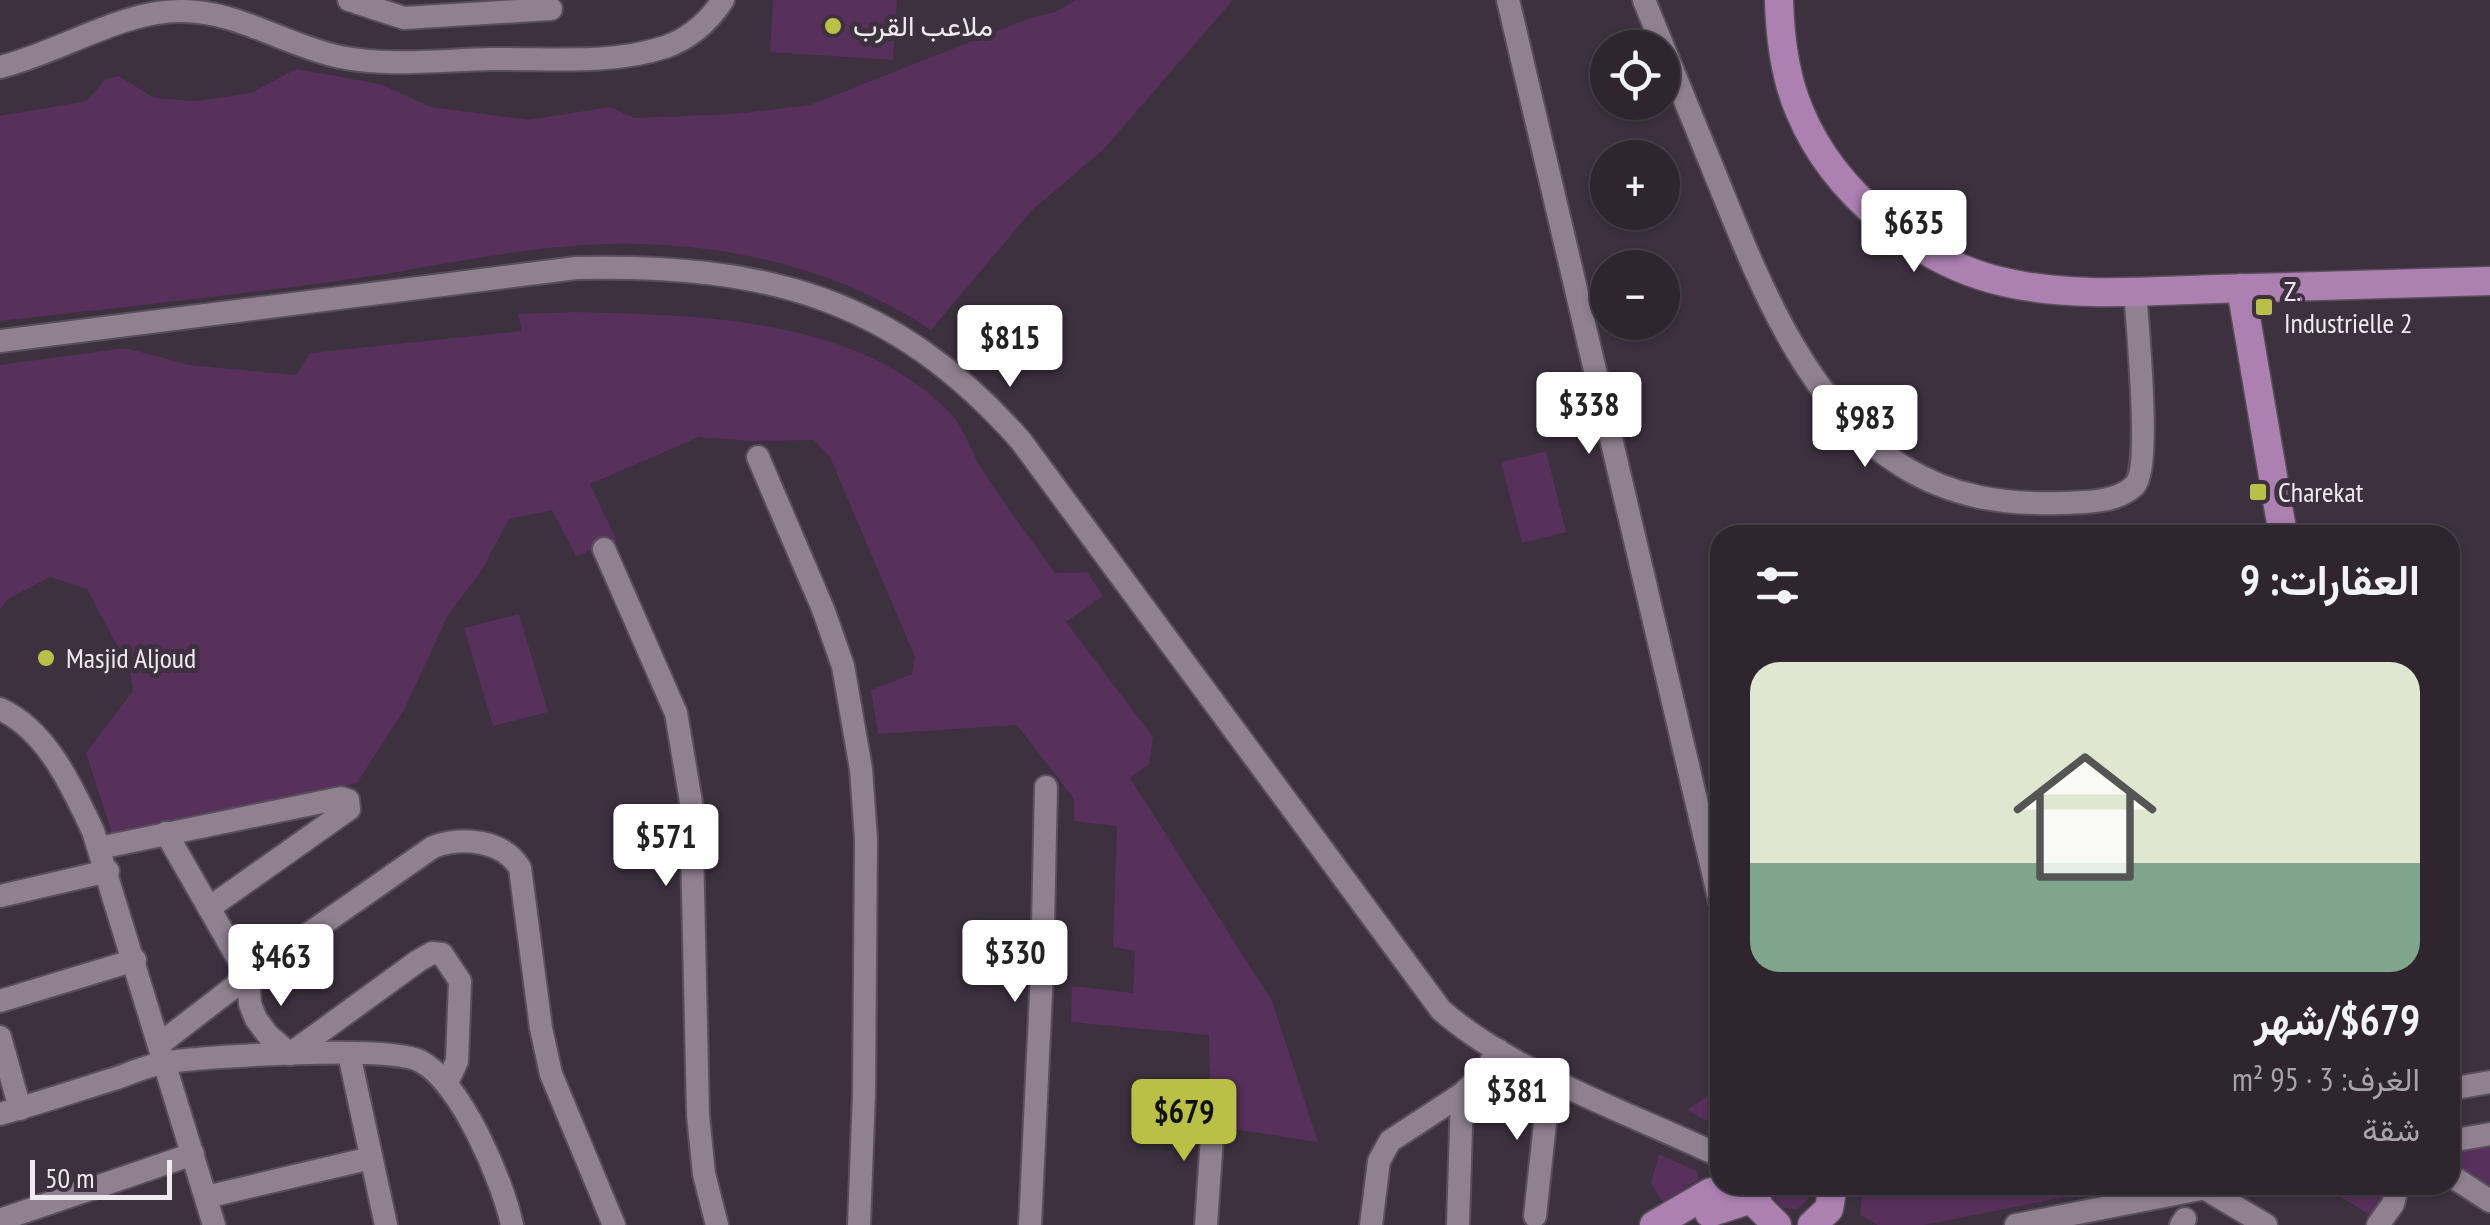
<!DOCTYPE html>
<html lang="ar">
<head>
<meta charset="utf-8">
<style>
	body { margin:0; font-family:"PT Sans Narrow",Vazirmatn,sans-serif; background:#3a313b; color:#f1f3f6; direction:rtl; height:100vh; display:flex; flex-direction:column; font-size:38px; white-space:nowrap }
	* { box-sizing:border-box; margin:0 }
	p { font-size:32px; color:#a7a5aa }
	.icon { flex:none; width:55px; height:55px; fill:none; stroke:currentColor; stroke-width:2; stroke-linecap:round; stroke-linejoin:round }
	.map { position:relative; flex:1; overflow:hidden; direction:ltr }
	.details { position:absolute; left:1710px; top:525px; width:750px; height:670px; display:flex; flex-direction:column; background:#2e252f; border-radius:30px; box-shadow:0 2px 8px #0004,0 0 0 2px #49424b; direction:rtl }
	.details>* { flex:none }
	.tools { position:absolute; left:1590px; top:30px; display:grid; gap:20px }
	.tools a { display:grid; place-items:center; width:90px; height:90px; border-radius:50%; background:#2e252f; box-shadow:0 2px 8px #0004,0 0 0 2px #49424b; font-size:50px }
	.scale { position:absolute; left:30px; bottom:25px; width:142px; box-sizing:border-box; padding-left:10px; border:5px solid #f1e9f2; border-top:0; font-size:28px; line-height:35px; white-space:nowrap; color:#f1e9f2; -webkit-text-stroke:8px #3d313f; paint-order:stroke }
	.price { position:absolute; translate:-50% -85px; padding:0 22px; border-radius:10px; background:#fff; color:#222; font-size:32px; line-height:65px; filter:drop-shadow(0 2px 5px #0008) }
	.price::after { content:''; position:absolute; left:50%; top:60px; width:30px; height:22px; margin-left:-15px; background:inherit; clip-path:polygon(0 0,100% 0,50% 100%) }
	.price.current { background:#b9c046; color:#111 }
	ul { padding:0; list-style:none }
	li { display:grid; align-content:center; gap:20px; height:530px; padding:0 40px }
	li span { display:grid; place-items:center; height:310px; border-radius:30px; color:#555 }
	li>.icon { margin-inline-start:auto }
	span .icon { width:180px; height:180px; fill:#fffc; stroke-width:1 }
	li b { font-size:42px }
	h2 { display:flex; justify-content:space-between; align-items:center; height:120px; padding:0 40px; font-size:42px }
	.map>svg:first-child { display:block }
	.green { fill:#57305c }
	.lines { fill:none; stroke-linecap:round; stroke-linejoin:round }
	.minor-casing { stroke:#594f5a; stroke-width:26 }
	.major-casing { stroke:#594f5a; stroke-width:31 }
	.minor { stroke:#908191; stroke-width:22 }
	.major { stroke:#ac80b1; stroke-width:28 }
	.poi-dot { fill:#b9c046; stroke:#3d313f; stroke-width:4 }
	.labels { text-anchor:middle; stroke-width:10; stroke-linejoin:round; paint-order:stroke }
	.poi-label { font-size:28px; fill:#f1e9f2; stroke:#3d313f; text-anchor:start }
</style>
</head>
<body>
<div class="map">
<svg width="2490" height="1225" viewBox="0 0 2490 1225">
	<rect width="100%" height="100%" fill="#3d313f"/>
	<!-- green -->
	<g class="green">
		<polygon points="773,0 897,0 893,60 770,52"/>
		<path d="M1076,0H1233L1103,150L1033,209L931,330C832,263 704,238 585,245C502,250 420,270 338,281C226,296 113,308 0,321V116L87,101L106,79L119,76L154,98L197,101L251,93L296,69L380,84L431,107L529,120L610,107L634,118L734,114L810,105L1033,17L1055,12Z"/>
		<path d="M574,312C700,315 857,317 950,413C964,427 970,450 980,466C1003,503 1030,538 1055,573L1087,572L1103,596L1066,622L1153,737L1149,764L1130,778L1272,1001L1318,1142L1233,1129L1230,1092L1210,1089L1209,1035L1071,1022L1072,986L1133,993L1135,951L1113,947L1117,826L1074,821V799L1017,725L878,734L871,690L912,674L915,657L830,457L814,440L751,441L699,437L590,484L617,541L576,556L552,510L509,519L482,570L448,615L404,710L357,783L112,833L86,753L133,691L130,670L87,589L50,577L8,599L0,609V365L126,348L190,365L296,375L310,353L522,331L518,314Z"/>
		<polygon points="1546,451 1566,532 1522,543 1501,462"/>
		<polygon points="519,614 548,712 493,726 464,628"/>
		<polygon points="1720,1087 1720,1128 1687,1110"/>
		<polygon points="2490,1144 2490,1191 2450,1166 2450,1152"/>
		<polygon points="1659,1154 1698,1172 1698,1180 1663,1202 1651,1183"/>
		<polygon points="1775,1185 1809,1185 1808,1200 1797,1209 1783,1208 1774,1197"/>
		<polygon points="1863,1185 1996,1185 2013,1190 2035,1185 2125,1185 1924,1225 1878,1225 1860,1215"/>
		<polygon points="2322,1185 2393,1185 2376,1219"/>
	</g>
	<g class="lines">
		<!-- minor casing -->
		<g class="minor-casing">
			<g id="minor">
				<polyline points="349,0 404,18 551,9"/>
				<polyline points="1508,0 1720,902"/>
				<path d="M1644,0C1667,56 1690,113 1713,169C1755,272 1803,404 1902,466C1952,497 2004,505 2062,503C2085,502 2116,503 2134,486C2152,470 2137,322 2135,291"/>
				<path d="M0,67C58,53 121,11 180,11C236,10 287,46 340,57C390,67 440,60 491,59C547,58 611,65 665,47C689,39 709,21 723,0"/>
				<path d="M0,341L576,268C764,264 893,296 1021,441L1441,1010C1511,1072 1634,1115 1720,1156"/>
				<polyline points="758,457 823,609 843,666 861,769 866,839 864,1093 859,1225"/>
				<polyline points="604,549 676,713 691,802 698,1115 704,1174 717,1225"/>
				<path d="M0,709C47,730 72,787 93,831L214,1225"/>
				<polyline points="166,833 248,976 250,1004 256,1019 268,1035 290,1054 418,961 432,953 442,954 460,981 457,1061 447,1083"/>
				<polyline points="99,848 341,798 348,800 349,809 209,908"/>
				<polyline points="0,896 108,871"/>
				<polyline points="0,1001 135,960"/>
				<polyline points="0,1037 20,1109"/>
				<path d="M161,1043L248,976L433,847C462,836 503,840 520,868L541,1028L551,1074L614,1225"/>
				<polyline points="349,1054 386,1225"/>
				<polyline points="2450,1089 2490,1082"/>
				<path d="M0,1114C39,1103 78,1090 117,1078C134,1072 151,1064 169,1062C211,1056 388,1045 420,1061C461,1082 503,1182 512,1225"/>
				<polyline points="2450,1141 2490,1134"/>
				<polyline points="2450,1175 2490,1201"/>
				<polyline points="2204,1188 2266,1225"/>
				<polyline points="206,1197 371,1158"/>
				<polyline points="1535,1216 1550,1077"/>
				<polyline points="0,1220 193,1154"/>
				<polyline points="1030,1225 1042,972 1046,787"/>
				<polyline points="1206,1225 1214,1107"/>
				<polyline points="1371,1225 1379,1161 1390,1141 1462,1094 1484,1073 1498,1050"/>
				<polyline points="1458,1225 1462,1094"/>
				<polyline points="2016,1225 2221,1185"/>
				<polyline points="2181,1225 2185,1219"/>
				<polyline points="2378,1225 2393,1204 2398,1185"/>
			</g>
		</g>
		<!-- major casing -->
		<g class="major-casing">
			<g id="major">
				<path d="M1779,0C1780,36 1785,78 1800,112C1833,192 1919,263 2004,282C2072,298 2147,291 2216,289C2307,286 2399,284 2490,281"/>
				<polyline points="2241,288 2283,535"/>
				<polyline points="1755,1185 1758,1206 1777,1225"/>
				<polyline points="1709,1213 1755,1198"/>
				<polyline points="1654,1225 1709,1193 1733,1185"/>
				<polyline points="1812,1225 1829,1209 1833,1185"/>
			</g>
		</g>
		<!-- minor -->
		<use href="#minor" class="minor"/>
		<!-- major -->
		<use href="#major" class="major"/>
	</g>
	<!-- markers -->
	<g class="poi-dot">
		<circle cx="833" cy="26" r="10"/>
		<rect x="2254" y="297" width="20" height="20" rx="5"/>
		<rect x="2248" y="482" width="20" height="20" rx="5"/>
		<circle cx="46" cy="658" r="10"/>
	</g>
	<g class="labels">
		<!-- poi labels -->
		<g class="poi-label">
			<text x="853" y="36">ملاعب القرب</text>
			<text x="2284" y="301">Z.<tspan x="2284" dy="32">Industrielle 2</tspan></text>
			<text x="2278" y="502">Charekat</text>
			<text x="66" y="668">Masjid Aljoud</text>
		</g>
	</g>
</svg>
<div class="tools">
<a><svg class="icon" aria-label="locate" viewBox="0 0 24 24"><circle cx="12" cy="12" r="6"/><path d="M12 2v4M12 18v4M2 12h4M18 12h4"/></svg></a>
<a>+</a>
<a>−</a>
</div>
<div class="scale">50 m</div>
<b class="price" style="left:1914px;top:275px">$635</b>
<b class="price" style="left:1010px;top:390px">$815</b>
<b class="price" style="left:1589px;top:457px">$338</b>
<b class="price" style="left:1865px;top:470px">$983</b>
<b class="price" style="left:666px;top:889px">$571</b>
<b class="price" style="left:1015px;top:1005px">$330</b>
<b class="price" style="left:281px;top:1009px">$463</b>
<b class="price" style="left:1517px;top:1143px">$381</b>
<b class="price current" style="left:1184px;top:1164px">$679</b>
<section class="details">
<h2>العقارات: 9<svg class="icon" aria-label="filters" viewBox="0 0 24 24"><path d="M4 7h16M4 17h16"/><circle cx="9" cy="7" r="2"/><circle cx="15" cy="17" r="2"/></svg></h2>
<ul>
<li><span style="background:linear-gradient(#dfe7d0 65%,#7fa58c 0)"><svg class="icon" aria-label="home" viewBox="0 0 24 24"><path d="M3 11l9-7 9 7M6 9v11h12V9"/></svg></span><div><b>$679/شهر</b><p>الغرف: 3 · 95 m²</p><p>شقة</p></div></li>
</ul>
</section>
</div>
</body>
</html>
